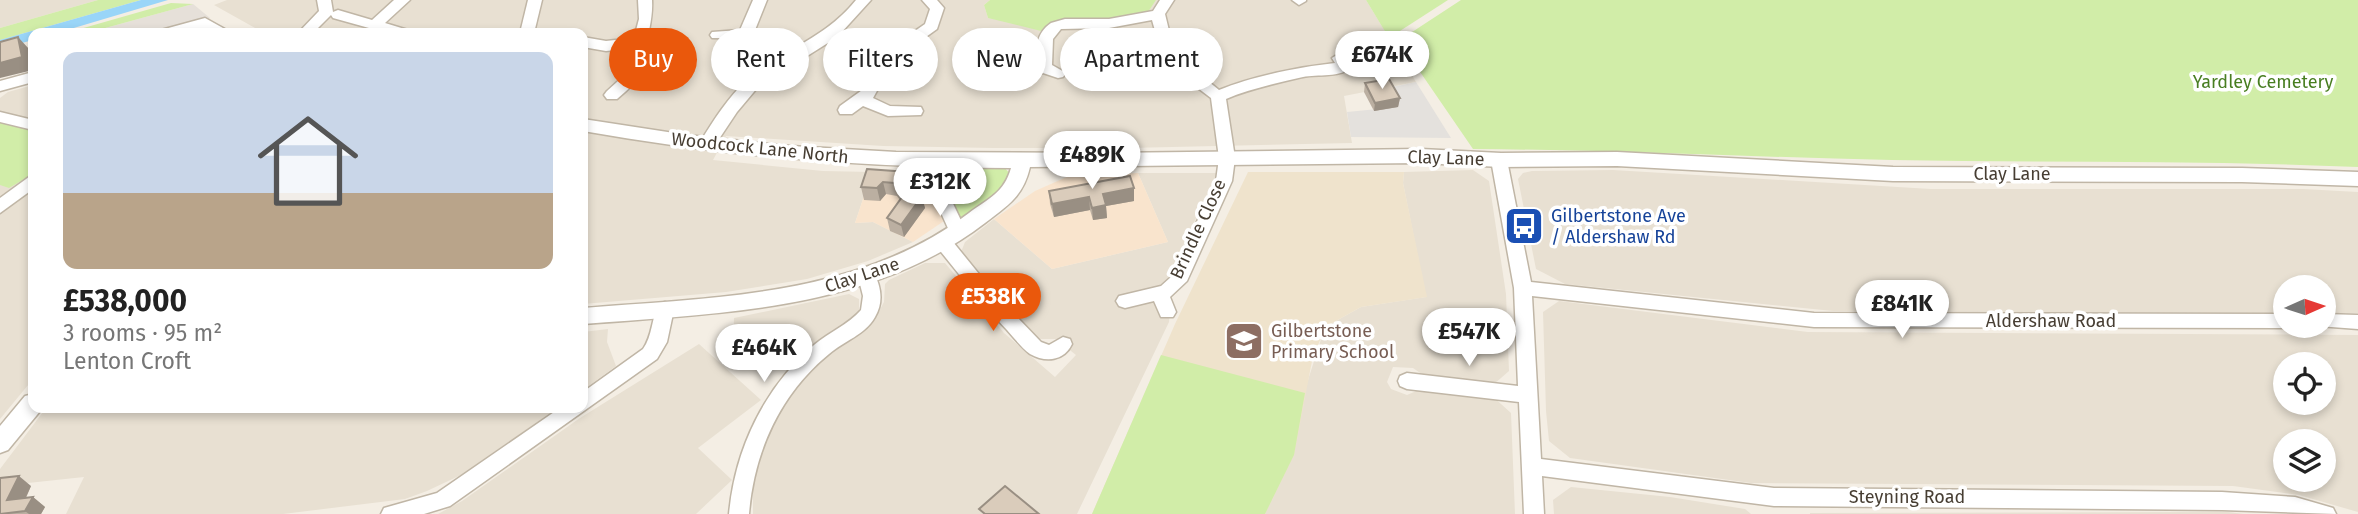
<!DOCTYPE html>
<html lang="en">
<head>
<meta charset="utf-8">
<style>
	body { margin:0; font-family:"Fira Sans",sans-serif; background:#f6f6f6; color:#222; height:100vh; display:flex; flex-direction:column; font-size:26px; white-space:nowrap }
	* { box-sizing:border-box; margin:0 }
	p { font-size:23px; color:#767676 }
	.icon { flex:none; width:38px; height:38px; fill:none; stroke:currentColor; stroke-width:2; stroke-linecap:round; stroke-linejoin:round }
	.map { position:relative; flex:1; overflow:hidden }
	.sheet { position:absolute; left:28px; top:28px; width:560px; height:385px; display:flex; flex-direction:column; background:#fff; border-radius:14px; box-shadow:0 4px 10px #0003 }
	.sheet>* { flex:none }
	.guide { position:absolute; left:609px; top:28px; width:665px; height:63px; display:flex; gap:14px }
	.needle { width:46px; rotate:87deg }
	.controls { position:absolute; left:2273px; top:275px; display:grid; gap:14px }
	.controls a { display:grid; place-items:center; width:63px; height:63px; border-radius:50%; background:#fff; box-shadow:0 4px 10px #0003; font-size:35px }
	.price { position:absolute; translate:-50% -60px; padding:0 16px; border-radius:24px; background:#fff; color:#222; font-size:23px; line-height:46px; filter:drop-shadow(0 2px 4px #0008) }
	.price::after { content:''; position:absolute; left:50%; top:42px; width:21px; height:16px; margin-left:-10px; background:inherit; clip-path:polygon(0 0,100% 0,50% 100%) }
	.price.selected { background:#ea580c; color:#fff }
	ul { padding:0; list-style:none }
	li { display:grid; align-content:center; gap:14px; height:371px; padding:0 35px }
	li span { display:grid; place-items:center; height:217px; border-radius:14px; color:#555 }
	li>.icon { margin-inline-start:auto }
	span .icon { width:126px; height:126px; fill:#fffc; stroke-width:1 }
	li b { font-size:30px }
	.chip { padding:0 24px; border-radius:32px; background:#fff; box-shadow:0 4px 10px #0003; font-size:24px; line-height:63px }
	.chip.selected { background:#ea580c; color:#fff }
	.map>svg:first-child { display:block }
	.residential { fill:#e8e0d2; fill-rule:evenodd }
	.commercial { fill:#f9e4cd }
	.industrial { fill:#e6e0d9 }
	.education { fill:#efe3cc }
	.green { fill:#d1eda8 }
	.parking { fill:#e4e1dd }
	.water { fill:#99d5f8 }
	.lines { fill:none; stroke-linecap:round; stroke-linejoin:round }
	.minor-casing { stroke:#c0b6a6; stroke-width:3 }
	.tertiary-casing { stroke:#c0b6a6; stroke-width:3 }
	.minor { fill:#fff; fill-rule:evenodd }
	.tertiary { fill:#fff; fill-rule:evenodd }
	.wall { fill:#bbafa1 }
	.shaded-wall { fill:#998f83 }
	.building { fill:#daccbb; stroke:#998f83; stroke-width:2 }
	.labels { text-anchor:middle; stroke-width:7; stroke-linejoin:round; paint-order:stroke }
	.park-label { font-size:18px; fill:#487e21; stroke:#fff }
	.street-label { font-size:18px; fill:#473e33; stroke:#fff }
	.transit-label { font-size:18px; fill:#164399; stroke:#fff; text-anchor:start }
	.education-label { font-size:18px; fill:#785e54; stroke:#fff; text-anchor:start }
</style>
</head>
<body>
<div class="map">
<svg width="2358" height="514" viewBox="0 0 2358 514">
	<rect width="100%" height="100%" fill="#f4eee4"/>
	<!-- residential -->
	<g class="residential">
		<polygon points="0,0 98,0 0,28"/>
		<polygon points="227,0 990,0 984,5 988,18 1048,24 1061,20 1105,20 1156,0 1366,0 1416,82 1344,96 1352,143 1128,148 993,148 883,146 726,136 713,160 823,171 872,172 855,223 873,222 913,242 868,261 807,279 726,292 583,304 583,33 264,33 214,5"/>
		<polygon points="33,85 33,379 0,419 0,98 8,92"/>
		<polygon points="1473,170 1489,181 1506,294 1509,371 1493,385 1426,377 1413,368 1393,367 1387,382 1391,389 1407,395 1421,389 1491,395 1511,413 1515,514 1265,514 1325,327 1361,307 1426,297 1403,183 1404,172"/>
		<polygon points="1613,170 1931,189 2303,189 2358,192 2358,313 2324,313 2324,287 2286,287 2285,313 1833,311 1565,284 1536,269 1518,179 1523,173 1532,171"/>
		<polygon points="1138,173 1217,173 1164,287 1170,310 1169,322 1077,514 753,514 753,483 762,446 782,407 801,381 816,365 876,317 884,302 885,284 889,280 925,263 945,263 1004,333 1055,377 1076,355 1056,339 1038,339 1018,324 961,252 965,242 994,219 1052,269 1168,242"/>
		<polygon points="849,294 859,299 859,312 810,346 789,367 733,347 734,318"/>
		<path d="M1559,301L1808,332L2358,335V512L2299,495L2233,486L1751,483L1570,458L1549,441L1546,411L1543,312ZM2286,364H2324V402H2286ZM2286,441H2324V480H2286Z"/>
		<polygon points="608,329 607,342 616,366 583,390 583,332"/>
		<polygon points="699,344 761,400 698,448 732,480 696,514 438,514 462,501 580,418"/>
		<polygon points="46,408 557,408 463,474 427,491 405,499 283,514 66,514 84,477 0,486 0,469"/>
		<polygon points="1571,487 1670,497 1745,509 1751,514 1554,514 1553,500"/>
		<polygon points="2228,512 2244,514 1810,514 1810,513"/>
	</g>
	<!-- commercial -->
	<g class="commercial">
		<polygon points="872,172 917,176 935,195 944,221 913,242 873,222 855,223"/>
		<polygon points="1138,173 1168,242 1052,269 994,219 1035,191 1069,176"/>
	</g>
	<!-- industrial -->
	<polygon class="industrial" points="193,4 210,18 201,25 179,33 87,33"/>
	<!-- education -->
	<polygon class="education" points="1248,172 1404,172 1403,183 1427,297 1361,307 1325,327 1312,361 1294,455 1265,514 1092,514 1175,324"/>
	<!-- green -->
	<g class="green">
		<polygon points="98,0 141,0 0,40 0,28"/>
		<path d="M990,0H1156L1148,12C1134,14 1119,19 1104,20C1081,21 1058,13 1041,31L988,18L984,5Z"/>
		<polygon points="1366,0 1448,0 1389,38"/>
		<path d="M1461,0H2358V167C2203,160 2047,163 1892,160C1752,157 1613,150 1473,149L1403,47L1406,36Z"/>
		<polygon points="171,3 193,4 87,33 66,33"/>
		<polygon points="0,122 33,130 33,174 9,188 0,185"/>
		<polygon points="1004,167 1010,174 1010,182 959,220 928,171"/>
		<polygon points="1161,355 1305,393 1294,455 1265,514 1092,514"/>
	</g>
	<!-- parking -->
	<polygon class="parking" points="1416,82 1451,138 1351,137 1347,112 1398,107 1388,88"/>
	<!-- water -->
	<polygon class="water" points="141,0 168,0 57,33 33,33 33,40 0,49 0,40"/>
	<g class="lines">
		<!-- minor casing -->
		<g class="minor-casing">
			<g id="minor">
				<polygon points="317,0 331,0 333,12 338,10 372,20 394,0 410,0 385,23 408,30 410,33 387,33 333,18 331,15 313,33 298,33 319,11"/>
				<polygon points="528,0 542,0 534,33 520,33"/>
				<path d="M638,0H652C653,16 649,28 647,43C645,72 640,80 617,99H607L604,95L607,91L628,72L633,48L606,51L583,47V37L606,41L634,38L639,19Z"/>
				<polygon points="753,0 767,0 755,30 767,33 769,36 767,39 712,38 710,35 712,32 740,30"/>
				<path d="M856,0H871L840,34L886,51L925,24L930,9L922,0H937L944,8L937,29L894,60L873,98L890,106L921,107L923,111L921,115L888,116L863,106L852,114H840L838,110L840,106L865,88L879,59L831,41L758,87L737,112L713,148H701L699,144C713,121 728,97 748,79C783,50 827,37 856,0Z"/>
				<path d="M1160,0H1174L1165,14L1173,47L1187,59L1193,69L1219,90C1253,76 1299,67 1335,63L1332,58L1340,53L1345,55L1352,67C1341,78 1317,74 1303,77C1277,83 1250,89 1226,99L1235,158L1232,181L1187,281L1170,297L1176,312L1173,317H1161L1154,301L1125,308L1119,306L1116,301L1119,296L1161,286L1171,277L1216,181L1219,158L1211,98L1182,76L1176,65L1161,52L1152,20L1109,28L1061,29L1053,39L1052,65L1066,73L1063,77L1058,78L1043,73L1024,78L1016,73L1019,69L1036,65C1036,48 1036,33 1051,23L1065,19H1109L1153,11Z"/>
				<polygon points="1292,0 1306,0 1306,1 1299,5"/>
				<polygon points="205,18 232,33 214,33 203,28 183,33 159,33 161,30"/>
				<polygon points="33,72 33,82 0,91 0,81"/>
				<polygon points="0,112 33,120 33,130 0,122"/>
				<polygon points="915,154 921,156 947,191 966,231 963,235 951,235 934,197 907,160"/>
				<polygon points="1499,154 1507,160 1531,282 1814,313 2286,314 2286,326 2293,326 2286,328 1814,327 1532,296 1541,459 1774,488 2222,492 2295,497 2333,508 2336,514 2222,510 1774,506 1542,476 1544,514 1524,514 1519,402 1407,389 1400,386 1398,381 1400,376 1407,373 1518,386 1514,288 1491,160"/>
				<polygon points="33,174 33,189 0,213 0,198"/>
				<path d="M943,236L949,237L996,295L1041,342L1049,345L1063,337L1070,339L1072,344C1064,361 1046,363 1030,354C1022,348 1014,338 1007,330C982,304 960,275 937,247L934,242L937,237Z"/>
				<path d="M867,269L873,271C881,286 884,302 875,317C865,335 844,341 829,354C780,394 754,452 749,514H729C735,449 764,388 814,345C829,332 848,325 861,310L863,296L858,276L861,271Z"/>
				<path d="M665,302L671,304L674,309L667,342L657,359L450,506L424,514H381L384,508L437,493L560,408H583V392L643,349C653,335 651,319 659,304Z"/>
				<polygon points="2324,314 2358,315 2358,329 2318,326 2324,326"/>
			</g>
		</g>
		<!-- tertiary casing -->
		<g class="tertiary-casing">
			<g id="tertiary">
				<path d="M583,119L687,135L791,146L896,152L1106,153L1421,149L1501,153L1617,152L1893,167L2242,168L2358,172V186L2242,182L1893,181L1617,166L1501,167L1421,163L1030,167C1023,197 1008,205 985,223C870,311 721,313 583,324V308C716,297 858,297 969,213C989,198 1004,193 1011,168C867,168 724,156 583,131Z"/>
				<polygon points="33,394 33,408 42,408 41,410 8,450 0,453 0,426 25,396"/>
			</g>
		</g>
		<!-- minor -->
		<use href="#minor" class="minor"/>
		<!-- tertiary -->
		<use href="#tertiary" class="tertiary"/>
	</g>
	<!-- wall -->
	<g class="wall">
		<polygon points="1365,83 1400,98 1398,107 1374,111 1364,92"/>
		<polygon points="908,172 925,208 904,237 890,231 887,218 900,200 897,196 886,194 880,201 864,200 861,187"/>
		<polygon points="1134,188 1134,201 1106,206 1107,218 1093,220 1090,210 1054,217 1050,204 1049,191"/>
		<polygon points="31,486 26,498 33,497 45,507 41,514 0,514"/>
	</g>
	<!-- shaded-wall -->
	<g class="shaded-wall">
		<polygon points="18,37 29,49 33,70 0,78 0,63"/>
		<polygon points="1400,98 1398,107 1374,111 1375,103"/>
		<polygon points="883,182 886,194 880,201 877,188"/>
		<polygon points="1134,188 1134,201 1106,206 1107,218 1093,220 1092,208 1103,194"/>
		<polygon points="922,196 925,208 904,237 901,225"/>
		<polygon points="1089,197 1090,210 1054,217 1052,204"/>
		<polygon points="19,476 31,486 20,510 7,500"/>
		<polygon points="33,497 45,507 41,514 29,514 25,511"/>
	</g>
	<!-- building -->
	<g class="building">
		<polygon points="18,37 22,57 0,63 0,42"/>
		<polygon points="1389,79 1400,98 1375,103 1365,83"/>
		<polygon points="867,169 908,172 922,196 901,225 887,218 902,197 894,183 883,182 877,188 861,187"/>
		<polygon points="1130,176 1134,188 1103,194 1106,205 1092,208 1089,197 1052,204 1049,191"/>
		<polygon points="19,476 7,500 33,497 25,511 0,514 0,478"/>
		<polygon points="1005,486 1039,514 985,514 979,509"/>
	</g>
	<!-- icons -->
	<defs>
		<g id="bus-square" transform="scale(2.0125)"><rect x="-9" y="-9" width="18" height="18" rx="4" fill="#1a4fb4" stroke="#fff"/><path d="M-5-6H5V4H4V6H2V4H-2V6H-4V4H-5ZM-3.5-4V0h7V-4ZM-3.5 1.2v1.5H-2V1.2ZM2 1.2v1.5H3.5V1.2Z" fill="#fff"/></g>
		<g id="school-square" transform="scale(2.0125)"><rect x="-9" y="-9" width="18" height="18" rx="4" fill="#8d6e63" stroke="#fff"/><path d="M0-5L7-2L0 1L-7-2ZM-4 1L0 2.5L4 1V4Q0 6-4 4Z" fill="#fff"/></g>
	</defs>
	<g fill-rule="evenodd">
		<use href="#bus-square" x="1524" y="226"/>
		<use href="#school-square" x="1244" y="341"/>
	</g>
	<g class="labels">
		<!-- park labels -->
		<g class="park-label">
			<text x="2263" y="88">Yardley Cemetery</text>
		</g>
		<!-- street labels -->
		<g class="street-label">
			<text transform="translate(760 148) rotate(6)" y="6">Woodcock Lane North</text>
			<text transform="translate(1446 158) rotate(2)" y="6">Clay Lane</text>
			<text x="2012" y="180">Clay Lane</text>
			<text transform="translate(1198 229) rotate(-65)" y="6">Brindle Close</text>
			<text transform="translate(862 275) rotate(-18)" y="6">Clay Lane</text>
			<text x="2051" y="327">Aldershaw Road</text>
			<text x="1907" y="503">Steyning Road</text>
		</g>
		<!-- transit labels -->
		<g class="transit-label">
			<text x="1551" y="222">Gilbertstone Ave<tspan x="1551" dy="21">/ Aldershaw Rd</tspan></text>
		</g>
		<!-- education labels -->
		<g class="education-label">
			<text x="1271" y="337">Gilbertstone<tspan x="1271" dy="21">Primary School</tspan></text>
		</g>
	</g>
</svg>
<div class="controls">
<a><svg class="needle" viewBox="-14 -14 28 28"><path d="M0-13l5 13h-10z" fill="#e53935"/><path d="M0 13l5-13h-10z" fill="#767676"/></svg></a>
<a><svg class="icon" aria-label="locate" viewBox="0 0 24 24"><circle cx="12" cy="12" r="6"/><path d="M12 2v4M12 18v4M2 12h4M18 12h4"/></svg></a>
<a><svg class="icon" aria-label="layers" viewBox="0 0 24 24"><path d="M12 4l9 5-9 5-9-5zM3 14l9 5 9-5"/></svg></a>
</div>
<b class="price" style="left:1382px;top:91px">£674K</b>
<b class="price" style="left:1092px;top:191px">£489K</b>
<b class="price" style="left:940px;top:218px">£312K</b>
<b class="price selected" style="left:993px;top:333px">£538K</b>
<b class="price" style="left:1902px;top:340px">£841K</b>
<b class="price" style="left:1469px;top:368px">£547K</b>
<b class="price" style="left:764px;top:384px">£464K</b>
<div class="guide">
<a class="chip selected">Buy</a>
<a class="chip">Rent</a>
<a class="chip">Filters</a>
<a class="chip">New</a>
<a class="chip">Apartment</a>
</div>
<section class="sheet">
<ul>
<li><span style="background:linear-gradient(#c9d6e8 65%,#b9a48a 0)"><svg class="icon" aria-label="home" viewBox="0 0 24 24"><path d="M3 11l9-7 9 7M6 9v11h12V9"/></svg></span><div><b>£538,000</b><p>3 rooms · 95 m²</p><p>Lenton Croft</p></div></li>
</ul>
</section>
</div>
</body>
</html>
